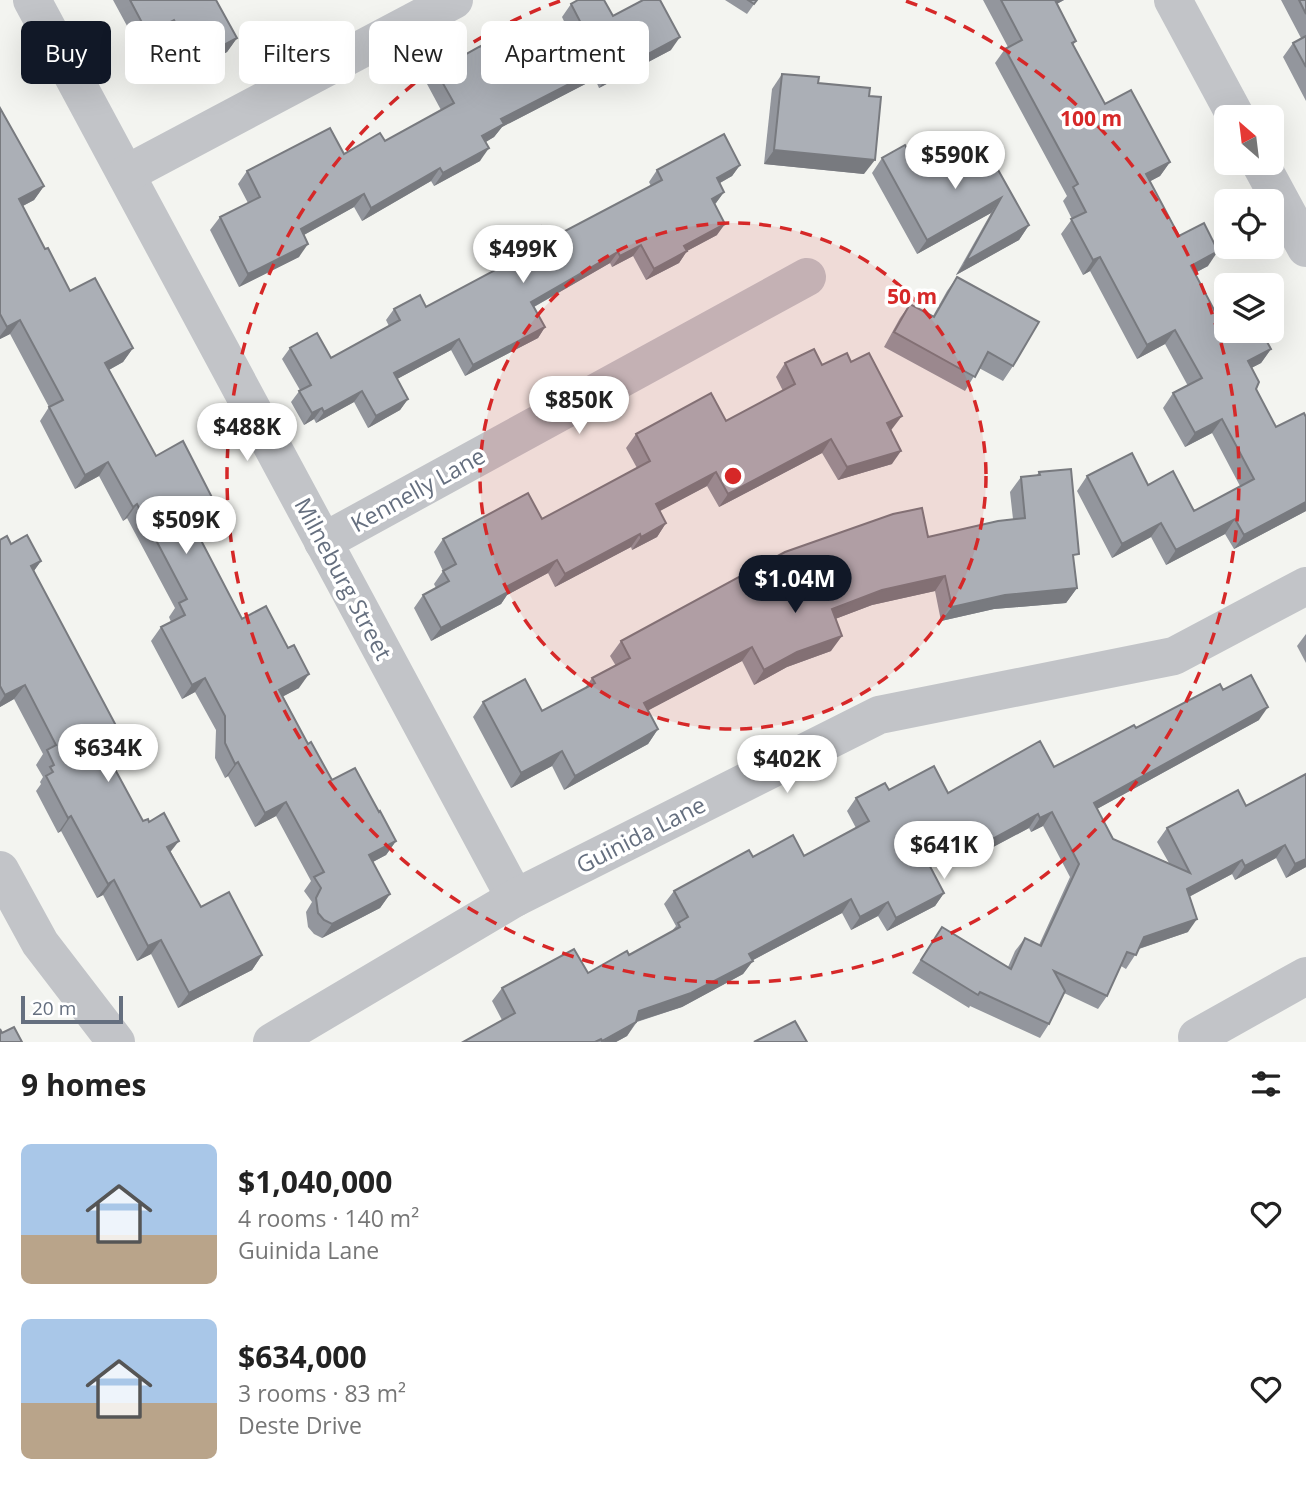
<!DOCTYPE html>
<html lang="en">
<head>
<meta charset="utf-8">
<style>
	body { margin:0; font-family:"Open Sans",sans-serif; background:#f2f2f2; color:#222; height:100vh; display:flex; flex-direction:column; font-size:26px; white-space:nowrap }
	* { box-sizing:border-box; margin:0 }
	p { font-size:23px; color:#767676 }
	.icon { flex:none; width:38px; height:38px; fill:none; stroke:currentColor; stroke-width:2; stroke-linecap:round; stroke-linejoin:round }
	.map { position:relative; height:1042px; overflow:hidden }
	.drawer { display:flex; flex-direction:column; background:#fff; flex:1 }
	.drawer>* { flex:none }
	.top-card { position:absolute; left:21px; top:21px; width:700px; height:63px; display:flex; gap:14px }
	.needle { width:46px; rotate:332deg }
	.buttons { position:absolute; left:1214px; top:105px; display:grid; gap:14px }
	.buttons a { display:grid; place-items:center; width:70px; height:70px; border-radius:10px; background:#fff; box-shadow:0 7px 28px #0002; font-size:35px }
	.scale { position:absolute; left:21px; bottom:18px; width:102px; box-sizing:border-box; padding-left:7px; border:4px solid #656f7f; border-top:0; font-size:19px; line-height:24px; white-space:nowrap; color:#656f7f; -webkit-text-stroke:5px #fff; paint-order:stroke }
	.price { position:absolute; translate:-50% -60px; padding:0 16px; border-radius:24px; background:#fff; color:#222; font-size:23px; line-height:46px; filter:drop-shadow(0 2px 4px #0008) }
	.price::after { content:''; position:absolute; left:50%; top:42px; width:21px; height:16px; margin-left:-10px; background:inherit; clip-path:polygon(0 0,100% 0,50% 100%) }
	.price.current { background:#111827; color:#fff }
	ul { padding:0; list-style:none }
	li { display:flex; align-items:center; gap:21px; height:175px; padding:0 21px }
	li span { display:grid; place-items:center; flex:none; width:196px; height:140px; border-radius:10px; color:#555 }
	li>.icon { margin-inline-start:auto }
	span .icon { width:84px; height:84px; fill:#fffc; stroke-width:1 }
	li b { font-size:30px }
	h2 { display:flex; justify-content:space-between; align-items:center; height:84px; padding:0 21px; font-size:30px }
	.pill { padding:0 24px; border-radius:10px; background:#fff; box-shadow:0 7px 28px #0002; font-size:24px; line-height:63px }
	.pill.current { background:#111827; color:#fff }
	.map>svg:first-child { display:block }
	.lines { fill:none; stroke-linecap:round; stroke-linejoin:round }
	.minor { stroke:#c2c4c8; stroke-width:38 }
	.wall { fill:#93969d }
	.shaded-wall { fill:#787a7f }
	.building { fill:#abafb6; stroke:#787a7f; stroke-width:2 }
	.ring { fill:none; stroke:#d62828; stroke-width:3.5; stroke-dasharray:12 9 }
	.labels { text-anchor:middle; stroke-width:7; stroke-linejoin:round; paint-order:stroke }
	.street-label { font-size:23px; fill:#656f7f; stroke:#fff }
	.centre { fill:#d62828; stroke:#fff; stroke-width:3.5 }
	.ring-label { font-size:21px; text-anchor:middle; font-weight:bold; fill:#d62828; stroke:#fff; stroke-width:7; stroke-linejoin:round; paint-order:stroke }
</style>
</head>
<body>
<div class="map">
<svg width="1306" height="1042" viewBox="0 0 1306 1042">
	<rect width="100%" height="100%" fill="#f3f4f0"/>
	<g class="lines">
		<!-- minor -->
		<g class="minor">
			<polyline points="32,0 515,898"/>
			<polyline points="1173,0 1236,117"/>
			<polyline points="1260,163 1306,248"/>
			<polyline points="126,174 454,0"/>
			<polyline points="323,542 807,277"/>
			<polyline points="0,870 40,943 116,1042"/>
			<polyline points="272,1042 515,898 879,715 1174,656 1306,586"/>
			<polyline points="1200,1042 1197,1037 1306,976"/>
		</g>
	</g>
	<!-- wall -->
	<g class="wall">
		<polygon points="113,0 216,0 237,38 227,52 187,74 164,34 139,48"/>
		<polygon points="725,0 757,0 747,14"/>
		<polygon points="983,0 1064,0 1057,4 1076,41 1073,45 1105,104 1170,162 1160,176 1150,181 1179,236 1208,266 1195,273 1223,327 1271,349 1261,363 1251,368 1256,389 1306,511 1234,549 1225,534 1166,565 1151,537 1112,558 1077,491 1087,476 1148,485 1194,511 1240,486 1212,433 1185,447 1163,408 1173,393 1188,386 1165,344 1137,359 1090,271 1083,275 1061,234 1072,219 1063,201 1067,196 995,63 1005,49 1008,47"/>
		<polygon points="1281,0 1306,0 1306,101 1283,57 1293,43 1301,38"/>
		<polygon points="571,4 613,16 671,50 599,88 595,79 502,127 494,137 485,142 480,161 434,186 431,181 362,221 354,207 304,235 299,257 239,287 210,230 220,217 248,203 238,184 247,171 344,154 385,141 441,110 427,84 436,71 522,59 570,34 562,17"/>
		<polygon points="782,74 818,83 864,174 764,164 772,89"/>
		<polygon points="0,108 44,186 34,200 23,206 45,249 70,291 133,348 123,362 109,370 156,456 220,513 210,527 198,534 242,619 299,688 283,696 308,744 332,780 379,812 396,841 386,855 373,862 390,894 380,908 322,938 314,934 308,927 306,912 312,902 304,891 311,881 276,816 255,827 228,776 225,778 215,758 216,730 195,692 182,699 151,641 161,627 171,622 169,617 175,608 127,518 123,521 99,476 75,489 40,421 49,407 10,334 0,339"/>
		<polygon points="910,153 969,162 1029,225 1019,240 956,275 991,213 917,254 872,173 882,158"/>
		<polygon points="740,165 732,176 720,183 724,192 715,204 717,235 687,251 679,263 646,280 633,256 612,267 610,263 534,307 545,327 538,338 465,376 451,350 397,379 408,399 400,410 368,428 354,402 316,423 314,419 304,425 291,402 300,390 282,359 290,348 331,358 389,326 386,320 394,309 426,307 516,259 510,249 518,238 550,239 651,186 649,182 657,170"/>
		<polygon points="957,277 1013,366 1003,381 979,368 965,391 884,347 900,318 910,304 933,316 947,291"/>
		<polygon points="851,362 892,429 891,430 892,464 838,480 822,453 719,507 707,486 659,511 666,523 657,537 632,550 631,547 555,587 548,573 507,595 501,604 431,641 414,608 423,595 436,588 434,584 443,571 434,552 443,539 542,519 637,468 626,448 636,434 726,421 783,391 776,377 785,363 822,365"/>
		<polygon points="1039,472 1074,562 1077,588 1066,603 994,609 941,621 935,591 872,605 835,619 831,651 787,667 754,685 742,661 648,710 658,729 648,744 564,790 552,766 511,788 473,717 483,702 542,711 585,688 592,678 616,666 610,656 621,641 928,537 1013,519 1010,492 1021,477 1037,475"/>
		<polygon points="0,540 11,544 41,561 33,572 119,765 114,767 143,821 171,852 201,907 262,955 252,970 178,1008 151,954 137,961 103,895 97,898 61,831 58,833 36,791 41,784 40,782 43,777 36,765 43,754 14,699 0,707"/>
		<polygon points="1306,634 1306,663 1297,646"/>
		<polygon points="1223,690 1259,720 1097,809 1113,839 1169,863 1157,842 1167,828 1246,806 1306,774 1306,867 1286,878 1276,858 1235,880 1232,874 1189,897 1188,932 1139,949 1126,969 1121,966 1107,996 1098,1009 1064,993 1049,1024 1040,1038 970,1006 969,1008 912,973 942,927 1008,967 1015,951 1025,938 1039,945 1070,877 1043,826 1031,832 1029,828 980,854 971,839 928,862 944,893 935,906 887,931 878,916 851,930 842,913 753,960 743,974 682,1007 637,1022 627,1036 616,1042 463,1042 502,1020 492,1001 502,988 588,973 629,955 671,932 676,926 664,904 674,891 753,857 804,856 856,828 847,811 856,798 889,790 948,793 1054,767 1136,728"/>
	</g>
	<!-- shaded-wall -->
	<g class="shaded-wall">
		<polygon points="1051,0 1064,0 1043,11"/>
		<polygon points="174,20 164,34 139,48 148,34"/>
		<polygon points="680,37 671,50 599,88 609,75"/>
		<polygon points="237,38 227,52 187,74 196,60"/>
		<polygon points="604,66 595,79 502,127 494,137 473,150 482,136 501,119"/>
		<polygon points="489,148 480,161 434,186 443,173"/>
		<polygon points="774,150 875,160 864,174 764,164"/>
		<polygon points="1170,162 1160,176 1136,189 1146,174"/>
		<polygon points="740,165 732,176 709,189 717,178"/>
		<polygon points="440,168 431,181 362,221 371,208"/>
		<polygon points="44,186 34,200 9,213 19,199"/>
		<polygon points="724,192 716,203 704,210 712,199"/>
		<polygon points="364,194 354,207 291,242 301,229"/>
		<polygon points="1001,198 991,213 917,254 927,240"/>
		<polygon points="725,224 717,235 687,251 679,263 646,280 654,269 684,246"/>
		<polygon points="1029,225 1019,240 956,275 966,261"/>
		<polygon points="308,244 299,257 239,287 248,274"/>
		<polygon points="641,245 633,256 612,267 620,256"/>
		<polygon points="1218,251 1208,266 1181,280 1191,266"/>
		<polygon points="618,252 610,263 523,313 531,302"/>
		<polygon points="1100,257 1090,271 1083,275 1093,260"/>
		<polygon points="20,320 10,334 0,339 0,336 7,327"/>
		<polygon points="545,327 538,338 465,376 473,365"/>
		<polygon points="1175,330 1165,344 1137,359 1147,345"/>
		<polygon points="459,339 451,350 386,385 394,373"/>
		<polygon points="133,348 123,362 96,377 105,363"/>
		<polygon points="1271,349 1261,363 1238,375 1248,361"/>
		<polygon points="362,391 354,402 316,423 324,412"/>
		<polygon points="408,399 400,410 368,428 376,416"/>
		<polygon points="322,408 314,419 304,425 312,413"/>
		<polygon points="902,416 892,429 878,436 887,423"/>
		<polygon points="1222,419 1212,433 1185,447 1195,433"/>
		<polygon points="831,439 822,453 719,507 728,494"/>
		<polygon points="901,451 892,464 838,480 847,467"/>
		<polygon points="108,462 99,476 75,489 85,475"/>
		<polygon points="716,472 707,486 647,518 656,504"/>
		<polygon points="1306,502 1306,511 1234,549 1244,535"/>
		<polygon points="137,504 127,518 123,521 133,507"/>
		<polygon points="220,513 210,527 184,541 194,527"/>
		<polygon points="1235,519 1225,534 1166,565 1176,550"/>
		<polygon points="666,523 657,537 632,550 641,537"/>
		<polygon points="1161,523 1151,537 1112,558 1122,544"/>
		<polygon points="640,534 631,547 555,587 565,574"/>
		<polygon points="557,560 548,573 507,595 501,604 431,641 441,628 508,586"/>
		<polygon points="41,561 31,575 31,566"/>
		<polygon points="945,576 935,591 872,605 822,624 832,609 882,590"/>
		<polygon points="1077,588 1066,603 994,609 941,621 952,607 1005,595"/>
		<polygon points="842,636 831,651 787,667 754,685 764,670 797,652"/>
		<polygon points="752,647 742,661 634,718 644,703"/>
		<polygon points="309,674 299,688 269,704 279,690"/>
		<polygon points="205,678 195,692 182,699 192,685"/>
		<polygon points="25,685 14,699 0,707 0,702 5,695"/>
		<polygon points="1268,707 1259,720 1084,816 1094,803"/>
		<polygon points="658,729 648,744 564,790 575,776"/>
		<polygon points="129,750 119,765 100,775 110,760"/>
		<polygon points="562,751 552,766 511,788 521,773"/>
		<polygon points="238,762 228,776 225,778 235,764"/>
		<polygon points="286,802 276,816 255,827 265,813"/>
		<polygon points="1052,812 1043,826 1031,832 1040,818"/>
		<polygon points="1038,814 1029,828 980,854 989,841"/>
		<polygon points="71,816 61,831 58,833 68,818"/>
		<polygon points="981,825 971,839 915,869 924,855"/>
		<polygon points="179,841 168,855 167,847"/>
		<polygon points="396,841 386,855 359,869 369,855"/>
		<polygon points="1285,845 1276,858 1235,880 1245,866"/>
		<polygon points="1306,859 1306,867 1286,878 1295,864"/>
		<polygon points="1242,860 1232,874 1177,903 1187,889"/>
		<polygon points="114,880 103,895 97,898 108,884"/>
		<polygon points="944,893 935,906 887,931 896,918"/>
		<polygon points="390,894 380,908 322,938 332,924"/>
		<polygon points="851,899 842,913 740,967 749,954"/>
		<polygon points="888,902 878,916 851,930 860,917"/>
		<polygon points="1197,919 1188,932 1135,950 1144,937"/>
		<polygon points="161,940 151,954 137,961 148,946"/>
		<polygon points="262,955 252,970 178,1008 189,993"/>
		<polygon points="753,961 743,974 682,1007 629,1024 639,1011"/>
		<polygon points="636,1022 627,1036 616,1042 602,1042"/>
	</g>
	<!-- building -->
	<g class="building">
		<polygon points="130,0 216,0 237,38 196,60 174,20 148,34"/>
		<polygon points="578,0 604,0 613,16 643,0 660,0 680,37 609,75 604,66 501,119 504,124 482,136 489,148 443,173 440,168 371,208 364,194 301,229 308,244 248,274 220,217 260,197 247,171 330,128 344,154 380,133 385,141 454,103 436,71 479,47 509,32 522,59 583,27 571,4"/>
		<polygon points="748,0 757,0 754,4"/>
		<polygon points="1001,0 1055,0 1076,41 1072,43 1105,104 1131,90 1170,162 1146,174 1179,236 1204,223 1218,251 1191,266 1223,327 1227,325 1227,331 1261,331 1271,349 1248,361 1259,382 1256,389 1276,427 1304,413 1306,417 1306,502 1244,535 1235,519 1176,550 1161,523 1122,544 1087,476 1132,453 1148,485 1173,471 1194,511 1254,479 1222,419 1195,433 1173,393 1202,378 1175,330 1147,345 1100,257 1093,260 1071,219 1086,212 1073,187 1078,184 1005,49 1022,40"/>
		<polygon points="1299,0 1306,0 1306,14"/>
		<polygon points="1306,36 1306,67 1293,43"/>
		<polygon points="782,74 819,77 818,83 870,88 869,96 881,97 875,160 774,150"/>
		<polygon points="0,108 44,186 19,199 45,249 48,248 70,291 95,278 133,348 105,363 156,456 183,441 220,513 194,527 242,619 266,606 288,648 294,645 309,674 279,690 308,744 311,742 332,780 355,768 379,812 380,811 396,841 369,855 390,894 332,924 324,920 318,913 316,898 321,888 314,877 324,872 286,802 265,813 238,762 235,764 225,743 225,716 205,678 192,685 161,627 185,615 179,603 187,599 137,504 133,507 108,462 85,475 49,407 63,400 20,320 7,327 0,314"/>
		<polygon points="724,134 740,165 717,178 724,192 712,199 725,224 684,246 687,251 654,269 641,245 620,256 618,252 531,302 545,327 473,365 459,339 394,373 408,399 376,416 362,391 324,412 322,408 312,413 299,391 311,385 290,348 317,333 331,358 400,320 394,309 420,295 426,307 527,253 518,238 541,226 550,239 662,180 657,170"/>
		<polygon points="954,134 969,162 986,152 990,160 992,159 1029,225 966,261 1001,198 927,240 882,158 905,145 910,153 916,150 918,154"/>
		<polygon points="957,277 1039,322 1013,366 988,352 975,377 894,332 910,304 934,317"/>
		<polygon points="814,349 822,365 847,353 851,362 869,353 902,416 887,423 901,451 847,467 831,439 728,494 716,472 656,504 666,523 641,537 640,534 565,574 557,560 508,586 510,591 441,628 423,595 449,581 443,571 456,564 443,539 528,493 542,519 650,461 636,434 711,393 726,421 795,384 785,363"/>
		<polygon points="1071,469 1079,554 1073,555 1077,588 1005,595 952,607 945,576 882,590 832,609 842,636 797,652 764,670 752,647 644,703 658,729 575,776 562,751 521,773 483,702 525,679 542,711 595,683 592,678 630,658 621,641 785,552 893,514 922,508 928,537 998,521 1025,518 1021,477 1040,475 1039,472"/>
		<polygon points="27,535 41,561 31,566 129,750 110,760 143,821 148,819 149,822 164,813 179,841 167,847 201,907 229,892 262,955 189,993 161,940 148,946 114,880 108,884 71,816 68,818 46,776 53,772 50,767 54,765 47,750 56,745 25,685 5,695 0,686 0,540 7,536 11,544"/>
		<polygon points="1251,675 1268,707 1094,803 1113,839 1190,873 1167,828 1238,790 1246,806 1306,774 1306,859 1295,864 1285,845 1245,866 1242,860 1187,889 1197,919 1144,937 1136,955 1127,952 1107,996 1054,971 1065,991 1049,1024 980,992 978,995 921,960 942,927 1011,969 1025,938 1041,946 1079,864 1052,812 1040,818 1038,814 989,841 981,825 924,855 944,893 896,918 888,902 860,917 851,899 749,954 753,961 691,993 639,1011 636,1022 602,1041 601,1039 595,1042 463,1042 515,1013 502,988 574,949 588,973 627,951 629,955 680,927 678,923 688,917 674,891 749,850 753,857 793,835 804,856 869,821 856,798 885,783 889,790 934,766 948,793 1040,741 1054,767 1134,725 1136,728 1220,684 1223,690"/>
		<polygon points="795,1021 807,1042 754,1042"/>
		<polygon points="14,1027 22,1042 0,1042 0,1029 2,1033"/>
	</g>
	<!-- distance rings -->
	<circle cx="733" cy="476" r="253" fill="#d62828" fill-opacity=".12"/>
	<g class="ring">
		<circle cx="733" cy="476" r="253"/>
		<path d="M906 1A506 506 0 1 1 560 1"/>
	</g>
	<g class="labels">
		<!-- street labels -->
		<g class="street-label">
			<text transform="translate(418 490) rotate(-29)" y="8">Kennelly Lane</text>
			<text transform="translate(343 579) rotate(62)" y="8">Milneburg Street</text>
			<text transform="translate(641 835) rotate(-27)" y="8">Guinida Lane</text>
		</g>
	</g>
	<circle cx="733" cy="476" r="10" class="centre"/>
	<g class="ring-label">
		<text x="1091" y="126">100 m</text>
		<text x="912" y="304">50 m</text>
	</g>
</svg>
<div class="buttons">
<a><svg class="needle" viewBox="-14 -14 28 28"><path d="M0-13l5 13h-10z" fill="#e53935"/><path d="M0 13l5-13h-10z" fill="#767676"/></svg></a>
<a><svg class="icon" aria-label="locate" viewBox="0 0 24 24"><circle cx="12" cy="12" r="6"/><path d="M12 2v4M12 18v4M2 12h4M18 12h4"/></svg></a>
<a><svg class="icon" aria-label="layers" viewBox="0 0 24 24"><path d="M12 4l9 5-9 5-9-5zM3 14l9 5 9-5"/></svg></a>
</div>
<div class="scale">20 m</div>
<b class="price" style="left:955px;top:191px">$590K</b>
<b class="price" style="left:523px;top:285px">$499K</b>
<b class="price" style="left:579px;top:436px">$850K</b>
<b class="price" style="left:247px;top:463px">$488K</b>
<b class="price" style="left:186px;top:556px">$509K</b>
<b class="price current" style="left:795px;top:615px">$1.04M</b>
<b class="price" style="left:108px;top:784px">$634K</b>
<b class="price" style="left:787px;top:795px">$402K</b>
<b class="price" style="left:944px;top:881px">$641K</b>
<div class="top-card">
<a class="pill current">Buy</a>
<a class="pill">Rent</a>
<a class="pill">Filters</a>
<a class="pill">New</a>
<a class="pill">Apartment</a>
</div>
</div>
<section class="drawer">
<h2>9 homes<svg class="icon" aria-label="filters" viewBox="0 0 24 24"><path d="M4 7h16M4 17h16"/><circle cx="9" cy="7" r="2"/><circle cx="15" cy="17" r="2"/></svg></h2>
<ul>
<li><span style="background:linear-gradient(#a9c7e8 65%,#b9a48a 0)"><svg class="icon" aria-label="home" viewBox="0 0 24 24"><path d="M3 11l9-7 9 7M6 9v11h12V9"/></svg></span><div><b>$1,040,000</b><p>4 rooms · 140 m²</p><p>Guinida Lane</p></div><svg class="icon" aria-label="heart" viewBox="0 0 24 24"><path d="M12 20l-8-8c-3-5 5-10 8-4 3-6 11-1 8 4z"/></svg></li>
<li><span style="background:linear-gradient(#a9c7e8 60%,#b9a48a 0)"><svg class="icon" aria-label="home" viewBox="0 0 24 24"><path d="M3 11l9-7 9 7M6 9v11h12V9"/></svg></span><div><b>$634,000</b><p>3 rooms · 83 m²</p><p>Deste Drive</p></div><svg class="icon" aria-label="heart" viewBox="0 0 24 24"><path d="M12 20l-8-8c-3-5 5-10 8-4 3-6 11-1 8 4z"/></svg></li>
</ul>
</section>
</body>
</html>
